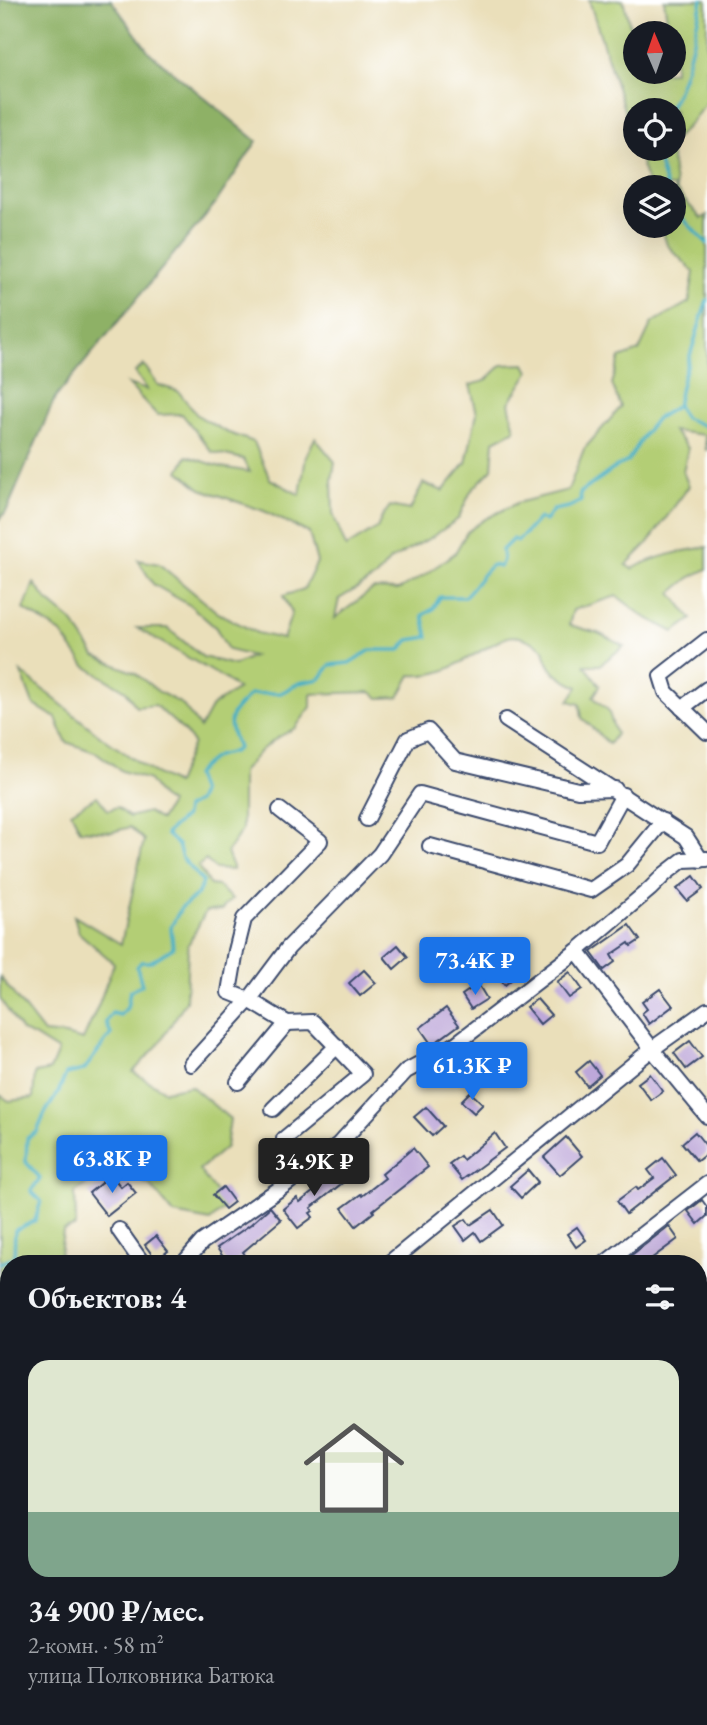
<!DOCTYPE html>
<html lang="ru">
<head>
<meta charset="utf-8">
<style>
	body { margin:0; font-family:"EB Garamond",serif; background:#20242c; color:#f1f3f6; height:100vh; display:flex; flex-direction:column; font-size:26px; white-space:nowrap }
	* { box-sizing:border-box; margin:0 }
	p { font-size:23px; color:#9ea1a6 }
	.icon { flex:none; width:38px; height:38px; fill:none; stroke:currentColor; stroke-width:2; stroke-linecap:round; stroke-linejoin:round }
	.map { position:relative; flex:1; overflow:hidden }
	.drawer { position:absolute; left:0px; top:1255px; width:707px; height:471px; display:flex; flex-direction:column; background:#171b24; border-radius:28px 28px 0 0; box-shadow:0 7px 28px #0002 }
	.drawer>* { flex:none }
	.needle { width:46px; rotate:358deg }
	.buttons { position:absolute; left:623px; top:21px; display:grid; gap:14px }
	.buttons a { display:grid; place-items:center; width:63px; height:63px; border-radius:50%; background:#171b24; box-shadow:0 7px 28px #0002; font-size:35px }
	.price { position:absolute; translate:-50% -60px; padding:0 16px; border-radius:7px; background:#1a73e8; color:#fff; font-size:23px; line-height:46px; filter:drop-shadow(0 2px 4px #0008) }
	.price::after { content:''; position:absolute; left:50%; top:42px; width:21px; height:16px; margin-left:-10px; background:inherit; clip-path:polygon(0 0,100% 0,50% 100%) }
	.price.on { background:#222; color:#fff }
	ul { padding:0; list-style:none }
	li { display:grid; align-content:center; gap:14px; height:371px; padding:0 28px }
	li+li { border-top:2px solid #363941 }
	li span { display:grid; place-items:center; height:217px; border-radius:21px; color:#555 }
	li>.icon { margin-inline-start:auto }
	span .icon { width:126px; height:126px; fill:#fffc; stroke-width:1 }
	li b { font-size:30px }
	h2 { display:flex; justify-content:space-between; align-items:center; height:84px; padding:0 28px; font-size:30px }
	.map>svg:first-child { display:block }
	.green { fill:#b3ce74; stroke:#677e69; stroke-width:2 }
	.forest { fill:#8eb166; stroke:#547062; stroke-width:2 }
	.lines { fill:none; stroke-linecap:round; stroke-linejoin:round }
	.stream { stroke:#45afc4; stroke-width:3.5 }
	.building { fill:#bea8d9 }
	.minor-casing { stroke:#3a496c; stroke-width:18 }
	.major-casing { stroke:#3a496c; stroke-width:21 }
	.minor { stroke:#fff; stroke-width:14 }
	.major { stroke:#fff; stroke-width:18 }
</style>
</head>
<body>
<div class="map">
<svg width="707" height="1725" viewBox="0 0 707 1725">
	<rect width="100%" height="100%" fill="#fff"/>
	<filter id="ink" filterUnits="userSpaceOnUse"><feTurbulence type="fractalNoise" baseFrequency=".0143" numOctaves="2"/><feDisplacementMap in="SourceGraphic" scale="14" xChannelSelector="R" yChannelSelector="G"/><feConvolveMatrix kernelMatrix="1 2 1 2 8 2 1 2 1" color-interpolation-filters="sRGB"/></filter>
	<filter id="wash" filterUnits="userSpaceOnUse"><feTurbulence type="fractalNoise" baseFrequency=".00686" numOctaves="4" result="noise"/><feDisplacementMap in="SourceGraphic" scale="28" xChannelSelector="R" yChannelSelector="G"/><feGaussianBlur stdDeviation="1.57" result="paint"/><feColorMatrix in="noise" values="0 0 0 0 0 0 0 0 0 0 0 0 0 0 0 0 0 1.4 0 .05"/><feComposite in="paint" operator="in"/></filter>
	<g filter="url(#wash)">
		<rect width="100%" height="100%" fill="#eadfba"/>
		<!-- green -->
		<g class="green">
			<polygon points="589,0 623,0 635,44 635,72 674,72 674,33 664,33 668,26 664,0 707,0 707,102 687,127 674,140 674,110 635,110 635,144"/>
			<path d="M637,149H670L676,191L702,219L707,215V450H706L704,435L673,431L688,448L683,472L689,486L648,543L626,565L632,569C655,556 682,551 707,547V569L689,578L671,593L692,619L674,632L643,616L617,596L573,610L569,625L598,633L624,646L600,665H585L600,686L593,697L608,710L616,734L609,744L582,718L580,704L569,701L578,687C559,678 548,672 544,649C534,642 520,634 508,637C501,639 494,644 488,647C459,662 445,677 411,675L399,697L379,698L371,692L311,694V707L295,728L277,738L261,750L242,772V830L227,852L233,870L215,869L206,860L198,866L210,885L218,886L232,899L224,906L222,910L206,911L188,945L186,1001L158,1045L133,1072L165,1091L191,1086L230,1119L226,1147L199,1170L227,1206L210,1221L174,1214L151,1186L114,1165L75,1192L76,1226L63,1231L60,1254L50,1263L9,1264V1323L0,1328V1095L9,1101L33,1098L35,1073L50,1070L58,1051L34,1036L22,1031L0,999V977L44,1033L65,1035L83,1040L98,1006L114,963L79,933L74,916L121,944L144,840L130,827L112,832L80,830L71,812L97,796L108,810L117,807L129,817L148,812L160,820L170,803L161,797L149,780L122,771L97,753L66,742L56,718L33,704L21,672L103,738L151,771L176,784L193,743L184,731L155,705L136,707L126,691L85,666L61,633L24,609L34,583L47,600L72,621L95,656L135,673L159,692L182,704L200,728L212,706L238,689L225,679L137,628H167L203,657L234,665L253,656L228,650L216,628L191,606L153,584L138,560L159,564L218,613L257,633L283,639L292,612L283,596L304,589L317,562L309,533L264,511L201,489L179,471L187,456L221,467L250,472L243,459L212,452L182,414L157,415L128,384L147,390L135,372L144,365L158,385L178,391L197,415L226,432L254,442L270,479L300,495L306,456L315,438L335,462L332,480L333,514L346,547L377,528L382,517L390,506L410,510L423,483L443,491L466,463L477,413L470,385L485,381L502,365L525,364L529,372L509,403L515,430L494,441L492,469L471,491L458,519L432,537L390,560L376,577L339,599L335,618L373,589L398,590L423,576L455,553L467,532L485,519L517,503L568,490L584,449L621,407L612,384L620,358L639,351L652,323L689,302L694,272L667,245L661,226H674V187H649Z"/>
			<polygon points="8,1390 9,1390 9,1497 1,1406"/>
		</g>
		<!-- forest -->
		<polygon class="forest" points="0,0 111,0 150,53 257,141 215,204 55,398 7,510 0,519"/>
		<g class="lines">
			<!-- stream -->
			<g class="stream">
				<path d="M668,110C687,78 694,36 702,0"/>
				<polyline points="655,149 666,187"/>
				<polyline points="674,210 707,243"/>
				<polyline points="677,406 682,382 707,300"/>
				<path d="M0,1263L14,1258L15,1230L35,1221L41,1201L31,1191L40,1178L26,1162L27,1138L37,1132L45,1113L58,1093L66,1074L84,1070L111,1034L106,1022L112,1013L120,1015L127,1008L130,991L142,985L137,967L141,962H150L173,948L171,927L181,908L197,895L203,882L182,858L178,845L166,834L185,816L186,808L197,802L201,793L195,775C201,768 208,761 217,756C225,753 231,755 238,748C225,718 228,716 251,694L281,693L299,683L320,679L330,665L349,663L371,650H400L409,640L428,637L423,615L433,609L440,597H464C475,587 480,575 492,565L500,567L503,560L502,550L513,539L518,541L539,518L545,521L553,510L569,507L581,501L580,493L616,467L628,461L645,433L657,418L677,406L685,418L707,427"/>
			</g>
		</g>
		<g id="blocks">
			<!-- building -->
			<g class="building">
				<polygon points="694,876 703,889 687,901 677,889"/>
				<polygon points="629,925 640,940 631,946 629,943 611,955 615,962 604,970 591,952"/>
				<polygon points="398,945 408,957 394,969 384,957"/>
				<polygon points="508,959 519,973 505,985 494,971"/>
				<polygon points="364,970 376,983 360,996 349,983"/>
				<polygon points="570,972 582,989 569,998 557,982"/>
				<polygon points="478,984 487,999 471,1009 462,995"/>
				<polygon points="660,989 673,1006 649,1024 642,1013 647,1009 642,1002"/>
				<polygon points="537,999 551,1015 540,1024 526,1007"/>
				<polygon points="446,1008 459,1025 432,1045 420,1028"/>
				<polygon points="690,1041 702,1057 686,1069 674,1053"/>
				<polygon points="475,1047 486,1061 467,1077 458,1067 463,1062 460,1059"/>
				<polygon points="589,1061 600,1075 587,1086 576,1072"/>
				<polygon points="650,1074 663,1091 651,1100 638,1083"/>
				<polygon points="470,1092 483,1104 474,1113 461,1101"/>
				<polygon points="426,1107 443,1126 432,1136 414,1117"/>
				<polygon points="695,1132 707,1147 707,1153 697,1161 682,1143"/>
				<polygon points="495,1133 505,1148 462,1180 449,1164 460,1156 463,1160"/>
				<polygon points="566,1137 582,1156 560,1175 544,1157"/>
				<polygon points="413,1148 428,1167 373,1210 374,1212 356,1226 342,1208 361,1194 362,1196 385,1178 382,1174"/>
				<polygon points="663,1158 676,1175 626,1214 617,1201 636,1187 638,1190 654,1178 648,1170"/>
				<polygon points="335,1167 346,1180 311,1208 313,1211 310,1213 313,1217 298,1228 283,1209 297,1198 300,1202 318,1188 316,1184 319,1182 316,1179 325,1172 326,1174"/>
				<polygon points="528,1170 538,1182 521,1198 510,1186"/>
				<polygon points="111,1175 121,1187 127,1182 136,1193 107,1216 89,1193"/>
				<polygon points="223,1187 234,1202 225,1209 213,1195"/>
				<polygon points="702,1200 707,1207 707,1216 698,1224 688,1211"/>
				<polygon points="270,1207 281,1220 243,1252 245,1255 233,1264 228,1264 217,1248 251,1224"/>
				<polygon points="493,1210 503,1225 481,1241 475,1232 465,1240 455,1226 466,1219 470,1225"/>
				<polygon points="669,1226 678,1239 644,1264 620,1264"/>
				<polygon points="577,1227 586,1240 576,1247 567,1234"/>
				<polygon points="156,1236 168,1251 156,1260 145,1245"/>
			</g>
		</g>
	</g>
	<g filter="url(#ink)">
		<use href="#blocks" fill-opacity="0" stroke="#3a496c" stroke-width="2"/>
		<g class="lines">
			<!-- minor casing -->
			<g class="minor-casing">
				<g id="minor">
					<polyline points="707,640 661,676 666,692 707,732"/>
					<polyline points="682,708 707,689"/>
					<polyline points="506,720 686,837 701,860"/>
					<polyline points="280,810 320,841 244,919 236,951 229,992 249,1000 288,948 380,854 420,794 597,842 623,795"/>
					<polyline points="367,819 408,739 428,731 455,761 578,790 615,789"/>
					<polyline points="430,846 591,890 627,865 663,821"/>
					<polyline points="577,951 652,1049 707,1116"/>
					<polyline points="191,1064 249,1000 287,1023 313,1022 363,1074 284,1139"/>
					<polyline points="238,1082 287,1023"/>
					<polyline points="273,1109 337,1046"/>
					<polyline points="119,1230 143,1264"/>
					<polyline points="183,1264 202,1242 285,1185 338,1145 406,1071 453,1046 577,951 650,889 665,874 683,860 707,859"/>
					<polyline points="388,1264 652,1049 707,1010"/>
					<polyline points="604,1264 707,1184"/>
					<polyline points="698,1348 707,1341"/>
					<polyline points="174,1717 174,1725"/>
					<polyline points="302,1717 302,1725"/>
					<polyline points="422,1717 422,1725"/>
					<polyline points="560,1725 562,1717"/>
				</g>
			</g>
			<!-- major casing -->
			<g class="major-casing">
				<path id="major" d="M702,1725C702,1671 698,1615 707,1562"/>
			</g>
			<!-- minor -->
			<use href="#minor" class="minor"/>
			<!-- major -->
			<use href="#major" class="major"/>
		</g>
	</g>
</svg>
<div class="buttons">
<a><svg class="needle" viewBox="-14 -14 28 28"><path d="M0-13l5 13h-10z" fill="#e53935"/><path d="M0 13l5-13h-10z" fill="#9ea1a6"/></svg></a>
<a><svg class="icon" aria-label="locate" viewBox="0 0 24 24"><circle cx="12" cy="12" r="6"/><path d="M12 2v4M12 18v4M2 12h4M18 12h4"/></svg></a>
<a><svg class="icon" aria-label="layers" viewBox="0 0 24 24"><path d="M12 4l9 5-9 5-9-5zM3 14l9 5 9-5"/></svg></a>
</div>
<b class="price" style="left:475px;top:997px">73.4K ₽</b>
<b class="price" style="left:472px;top:1102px">61.3K ₽</b>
<b class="price" style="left:112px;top:1195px">63.8K ₽</b>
<b class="price on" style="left:314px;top:1198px">34.9K ₽</b>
<section class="drawer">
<h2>Объектов: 4<svg class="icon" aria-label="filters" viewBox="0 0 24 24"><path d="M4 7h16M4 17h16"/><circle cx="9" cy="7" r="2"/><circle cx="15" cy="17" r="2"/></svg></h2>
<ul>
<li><span style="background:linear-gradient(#dfe7d0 70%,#7fa58c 0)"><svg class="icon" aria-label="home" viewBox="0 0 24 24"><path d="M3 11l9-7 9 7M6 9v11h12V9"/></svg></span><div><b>34 900 ₽/мес.</b><p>2-комн. · 58 m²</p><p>улица Полковника Батюка</p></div></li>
</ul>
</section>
</div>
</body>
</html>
